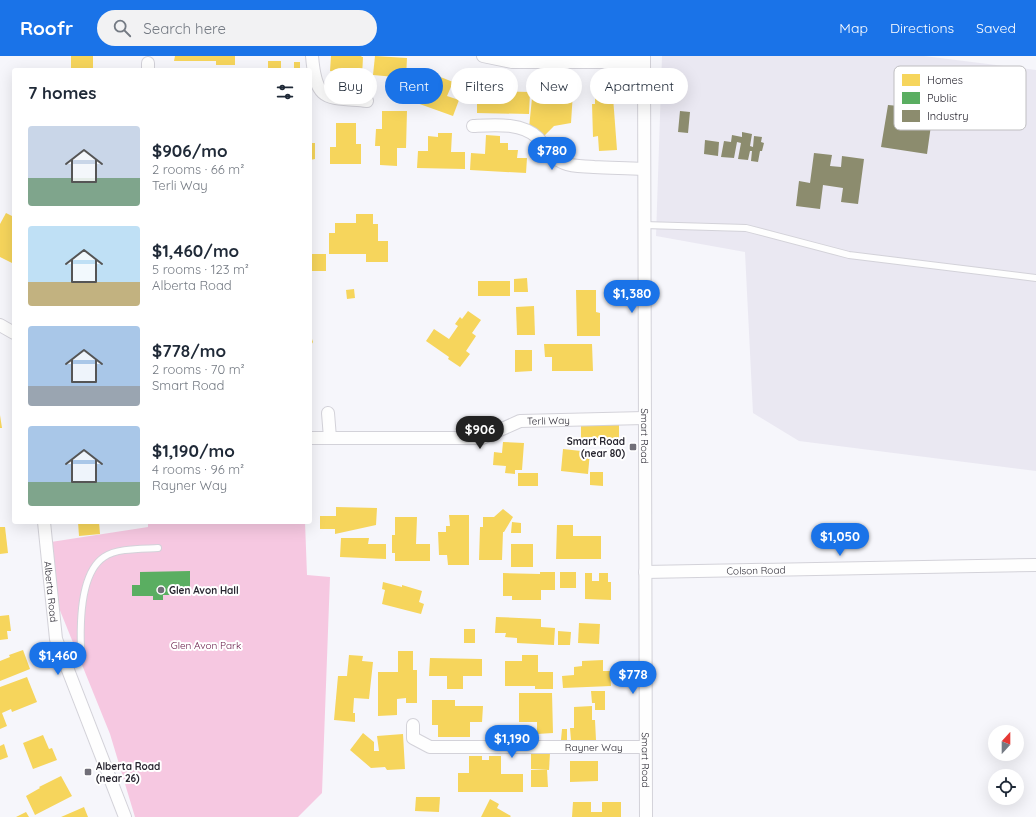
<!DOCTYPE html>
<html lang="en">
<head>
<meta charset="utf-8">
<style>
	body { margin:0; font-family:Quicksand,sans-serif; background:#f2f2f3; color:#1f2937; height:100vh; display:flex; flex-direction:column; font-size:15px; white-space:nowrap }
	* { box-sizing:border-box; margin:0 }
	p { font-size:13px; color:#747a83 }
	.icon { flex:none; width:22px; height:22px; fill:none; stroke:currentColor; stroke-width:2; stroke-linecap:round; stroke-linejoin:round }
	.map { position:relative; flex:1; overflow:hidden }
	.details { position:absolute; left:12px; top:12px; width:300px; height:456px; display:flex; flex-direction:column; background:#fff; border-radius:4px; box-shadow:0 4px 16px #0002 }
	.details>* { flex:none }
	.guide { position:absolute; left:324px; top:12px; width:380px; height:36px; display:flex; gap:8px }
	.needle { width:26px; rotate:21deg }
	.buttons { position:absolute; left:988px; top:669px; display:grid; gap:8px }
	.buttons a { display:grid; place-items:center; width:36px; height:36px; border-radius:50%; background:#fff; box-shadow:0 4px 16px #0002; font-size:20px }
	.price { position:absolute; translate:-50% -34px; padding:0 9px; border-radius:14px; background:#1a73e8; color:#fff; font-size:13px; line-height:26px; filter:drop-shadow(0 1px 2px #0008) }
	.price::after { content:''; position:absolute; left:50%; top:24px; width:12px; height:9px; margin-left:-6px; background:inherit; clip-path:polygon(0 0,100% 0,50% 100%) }
	.price.current { background:#222; color:#fff }
	ul { padding:0; list-style:none }
	li { display:flex; align-items:center; gap:12px; height:100px; padding:0 16px }
	li span { display:grid; place-items:center; flex:none; width:112px; height:80px; border-radius:4px; color:#555 }
	li>.icon { margin-inline-start:auto }
	span .icon { width:48px; height:48px; fill:#fffc; stroke-width:1 }
	li b { font-size:17px }
	h2 { display:flex; justify-content:space-between; align-items:center; height:48px; padding:0 16px; font-size:17px }
	.pill { padding:0 14px; border-radius:18px; background:#fff; box-shadow:0 4px 16px #0002; font-size:14px; line-height:36px }
	.pill.current { background:#1a73e8; color:#fff }
	header { display:flex; align-items:center; gap:24px; box-sizing:border-box; height:56px; padding:0 20px; background:#1a73e8; color:#fff }
	header strong { font-size:19px }
	nav { display:flex; gap:22px; margin-inline-start:auto; font-size:14px }
	.search { width:280px; height:36px; background:#f2f2f3; display:flex; align-items:center; gap:10px; box-sizing:border-box; padding:0 14px; border-radius:22px; color:#747a83; font-size:15px }
	.map>svg:first-child { display:block }
	.built { fill:#eae8f2 }
	.green { fill:#f6c8e1 }
	.homes { fill:#f6d55c }
	.public { fill:#5aae61 }
	.industry { fill:#8c8c6e }
	.lines { fill:none; stroke-linecap:round; stroke-linejoin:round }
	.service-casing { stroke:#d3d2d9; stroke-width:8 }
	.minor-casing { stroke:#d3d2d9; stroke-width:14 }
	.service { stroke:#fefefe; stroke-width:6 }
	.minor { stroke:#fefefe; stroke-width:12 }
	.poi-dot { fill:#716f78; stroke:#fff; stroke-width:1.5 }
	.labels { text-anchor:middle; stroke-width:4; stroke-linejoin:round; paint-order:stroke }
	.street-label { font-size:10px; fill:#292731; stroke:#fff }
	.poi-label { font-size:10px; font-weight:bold; fill:#292731; stroke:#fff; text-anchor:start }
	.park-label { font-size:10px; fill:#651644; stroke:#fff }
	.key { fill:#fff; stroke:#bfbec1; stroke-width:1 }
	.key-label { font-size:11px; fill:#292731 }
</style>
</head>
<body>
<header>
<strong>Roofr</strong>
<div class="search"><svg class="icon" aria-label="search" viewBox="0 0 24 24"><circle cx="10" cy="10" r="6"/><path d="M15 15l6 6"/></svg>Search here</div>
<nav><a>Map</a><a>Directions</a><a>Saved</a></nav>
</header>
<div class="map">
<svg width="1036" height="761" viewBox="0 0 1036 761">
	<rect width="100%" height="100%" fill="#f6f6fb"/>
	<!-- built -->
	<polygon class="built" points="662,0 924,0 1036,14 1036,415 799,385 753,357 745,196 656,180"/>
	<!-- green -->
	<polygon class="green" points="148,466 305,466 307,519 330,521 322,737 298,761 135,761 110,678 59,552 51,486 148,471"/>
	<!-- homes -->
	<g class="homes">
		<rect x="71" y="0" width="22" height="12"/>
		<polygon points="175,0 235,0 235,9 216,9 216,5 174,5"/>
		<polygon points="331,0 362,0 361,1 363,1 362,21 344,21 344,19 339,18 340,16 330,15"/>
		<polygon points="375,0 407,2 406,22 373,19"/>
		<polygon points="268,5 281,5 281,12 294,12 294,6 300,6 300,14 268,14"/>
		<rect x="116" y="12" width="10" height="2"/>
		<rect x="212" y="13" width="16" height="1"/>
		<polygon points="433,18 453,26 447,40 459,44 453,60 414,46 420,30 427,33"/>
		<polygon points="533,32 573,36 571,67 554,70 543,81 529,72"/>
		<polygon points="484,35 530,36 529,58 477,57 477,45 484,45"/>
		<polygon points="595,41 613,41 617,94 599,95 598,80 593,81 592,48 595,48"/>
		<polygon points="382,55 407,55 406,92 397,92 397,110 380,109 380,90 375,90 376,73 382,73"/>
		<polygon points="336,67 356,67 356,88 361,88 361,108 330,108 330,91 336,91"/>
		<polygon points="438,77 452,77 451,96 465,96 465,113 417,112 418,95 428,95 428,80 438,81"/>
		<polygon points="486,79 500,80 500,87 508,87 508,94 518,94 517,102 527,102 526,117 470,114 471,97 485,98"/>
		<polygon points="310,87 315,87 315,103 310,104"/>
		<polygon points="6,157 14,161 14,203 12,207 0,201 0,168"/>
		<polygon points="356,158 373,158 373,168 378,168 378,185 388,185 388,206 366,206 366,198 329,198 329,177 335,177 335,167 356,167"/>
		<polygon points="311,198 326,198 326,215 310,215"/>
		<polygon points="527,222 528,236 514,236 514,223"/>
		<rect x="478" y="225" width="32" height="15"/>
		<polygon points="354,233 355,242 347,243 346,234"/>
		<polygon points="576,234 596,234 596,256 600,257 600,280 577,280"/>
		<polygon points="534,250 535,279 517,279 516,251"/>
		<polygon points="468,255 481,264 472,277 476,280 466,295 470,298 460,311 448,303 449,301 426,285 434,273 449,283 458,270 455,268 460,261 462,263"/>
		<polygon points="310,277 313,286 310,291"/>
		<polygon points="544,288 592,288 593,315 552,315 552,301 545,301"/>
		<polygon points="515,294 532,294 532,315 515,316"/>
		<polygon points="0,359 2,372 0,372"/>
		<rect x="581" y="369" width="38" height="16"/>
		<polygon points="503,386 524,387 522,414 515,414 515,418 505,417 506,410 493,409 494,396 502,397"/>
		<polygon points="563,393 590,396 588,418 561,415"/>
		<polygon points="590,416 603,416 603,430 590,429"/>
		<rect x="518" y="417" width="20" height="13"/>
		<polygon points="336,451 377,452 376,469 335,478 335,473 320,473 320,460 336,460"/>
		<polygon points="503,453 513,461 504,476 503,476 502,504 479,504 480,471 483,471 483,461 494,461"/>
		<polygon points="449,459 469,459 469,509 448,509 447,499 439,499 438,476 446,476 446,470 450,470"/>
		<polygon points="395,461 417,461 416,488 430,488 430,505 395,505 395,497 392,497 392,479 395,479"/>
		<polygon points="78,466 99,466 100,478 79,480"/>
		<polygon points="512,466 521,467 521,477 511,477"/>
		<polygon points="557,469 573,469 573,480 601,480 601,503 556,503"/>
		<polygon points="0,471 5,471 8,497 0,498"/>
		<polygon points="341,482 369,482 368,488 386,488 386,503 340,501"/>
		<rect x="511" y="488" width="22" height="23"/>
		<polygon points="540,516 555,516 555,534 541,534 541,544 512,544 512,540 503,540 503,517 540,518"/>
		<rect x="560" y="516" width="16" height="16"/>
		<polygon points="585,517 592,517 592,525 599,525 599,517 608,517 608,526 611,526 611,544 585,543"/>
		<polygon points="383,526 402,531 402,529 422,535 419,546 424,548 421,558 382,548 385,534 382,533"/>
		<polygon points="9,559 11,575 7,575 8,583 0,584 0,560"/>
		<polygon points="496,561 541,563 541,571 555,572 554,589 517,587 517,582 505,581 506,577 495,577"/>
		<polygon points="579,567 600,568 599,588 578,587"/>
		<rect x="464" y="573" width="11" height="14"/>
		<polygon points="558,575 571,576 570,589 558,589"/>
		<polygon points="23,594 30,613 0,625 0,605 10,601 9,599"/>
		<polygon points="398,595 413,595 413,614 417,614 417,647 406,647 406,642 397,643 397,659 378,660 378,616 398,616"/>
		<polygon points="349,599 363,600 362,605 373,606 369,643 354,642 353,657 355,657 355,666 334,664 338,620 347,620"/>
		<polygon points="522,599 538,599 538,616 553,616 553,633 535,633 535,630 505,630 505,605 522,605"/>
		<polygon points="430,602 482,603 482,620 463,620 463,633 447,633 447,620 429,620"/>
		<polygon points="603,604 603,615 610,615 611,630 563,632 562,620 574,619 574,611 582,610 582,605"/>
		<polygon points="27,621 37,646 12,656 11,653 2,657 7,670 0,673 0,631"/>
		<polygon points="591,635 605,635 605,654 595,654 595,647 592,647"/>
		<polygon points="519,637 552,637 553,677 537,678 537,666 519,666"/>
		<polygon points="432,644 455,644 455,650 483,650 482,666 470,666 470,681 438,681 438,669 432,669"/>
		<polygon points="592,650 592,664 595,664 596,684 571,684 570,672 574,672 574,651"/>
		<polygon points="562,673 567,673 567,684 561,684"/>
		<polygon points="363,677 374,686 374,695 379,695 377,680 403,678 405,713 387,714 385,711 371,712 350,694"/>
		<polygon points="43,679 49,693 52,692 57,704 33,713 23,687"/>
		<polygon points="4,688 8,701 0,704 0,690"/>
		<polygon points="531,697 550,697 549,714 531,713"/>
		<polygon points="469,700 482,700 482,704 489,704 489,700 501,700 501,718 523,718 523,736 458,736 458,717 469,717"/>
		<polygon points="570,705 598,705 598,725 570,726"/>
		<polygon points="531,714 547,714 548,731 531,731"/>
		<polygon points="61,720 72,740 35,759 26,740 40,732 39,731"/>
		<polygon points="416,741 440,741 439,756 415,755"/>
		<polygon points="490,743 499,748 497,752 511,760 510,761 481,761"/>
		<polygon points="573,746 591,746 591,756 602,756 602,746 621,746 621,761 572,761"/>
		<polygon points="84,751 88,761 61,761"/>
		<polygon points="26,756 29,761 16,761"/>
	</g>
	<!-- public -->
	<polygon class="public" points="190,515 190,539 163,539 163,544 153,544 153,540 132,540 132,529 140,529 140,516"/>
	<!-- industry -->
	<g class="industry">
		<polygon points="899,45 911,47 910,51 933,55 927,98 881,91 888,49 899,50"/>
		<polygon points="680,55 690,56 688,77 678,76"/>
		<polygon points="742,76 752,78 750,90 753,91 754,80 762,81 761,86 764,87 762,95 760,95 758,106 751,105 752,95 750,95 748,104 738,103 741,87 737,86 734,102 721,101 724,85 731,86 732,79 742,81"/>
		<polygon points="705,84 719,86 718,100 704,98"/>
		<polygon points="814,97 832,99 830,110 841,111 842,100 864,103 858,148 841,146 843,132 823,129 820,153 796,150 799,125 810,127"/>
	</g>
	<g class="lines">
		<!-- service casing -->
		<g class="service-casing">
			<g id="service">
				<polyline points="644,169 746,172 849,199 1036,222"/>
				<path d="M64,604L81,593C80,567 80,517 104,501C117,492 142,493 158,492"/>
			</g>
		</g>
		<!-- minor casing -->
		<g class="minor-casing">
			<g id="minor">
				<path d="M312,0C316,47 326,41 367,45"/>
				<polyline points="483,0 512,6 644,6"/>
				<path id="s1" d="M644,0L646,761"/>
				<polyline points="148,7 148,14"/>
				<path d="M473,70C493,69 522,66 538,82C546,91 552,103 564,107C573,111 584,110 594,111C611,112 627,112 643,113"/>
				<polyline points="0,269 14,277"/>
				<polyline points="328,357 330,382"/>
				<path id="s2" d="M312,382H482L520,365L644,362"/>
				<path id="s3" d="M44,466L56,583L125,761"/>
				<path id="s4" d="M645,516L1036,509"/>
				<path id="s5" d="M413,669V682L430,691H645"/>
			</g>
		</g>
		<!-- service -->
		<use href="#service" class="service"/>
		<!-- minor -->
		<use href="#minor" class="minor"/>
	</g>
	<!-- markers -->
	<g class="poi-dot">
		<rect x="629" y="387" width="8" height="8" rx="2"/>
		<circle cx="161" cy="534" r="4"/>
		<rect x="84" y="712" width="8" height="8" rx="2"/>
	</g>
	<g class="labels">
		<!-- street labels -->
		<g class="street-label">
			<text dy="4" stroke="none"><textPath href="#s2" startOffset="240">Terli Way</textPath></text>
			<text dy="4" stroke="none"><textPath href="#s1" startOffset="380">Smart Road</textPath></text>
			<text dy="4" stroke="none"><textPath href="#s4" startOffset="111">Colson Road</textPath></text>
			<text dy="4" stroke="none"><textPath href="#s3" startOffset="70">Alberta Road</textPath></text>
			<text dy="4" stroke="none"><textPath href="#s5" startOffset="196">Rayner Way</textPath></text>
			<text dy="4" stroke="none"><textPath href="#s1" startOffset="704">Smart Road</textPath></text>
		</g>
		<!-- poi labels -->
		<g class="poi-label">
			<text x="625" y="389" text-anchor="end">Smart Road<tspan x="625" dy="12">(near 80)</tspan></text>
			<text x="169" y="538">Glen Avon Hall</text>
			<text x="96" y="714">Alberta Road<tspan x="96" dy="12">(near 26)</tspan></text>
		</g>
		<!-- park labels -->
		<g class="park-label">
			<text x="206" y="593">Glen Avon Park</text>
		</g>
	</g>
	<!-- legend -->
	<rect x="894" y="10" width="132" height="64" rx="6" class="key"/>
	<rect x="902" y="18" width="18" height="12" fill="#f6d55c"/>
	<rect x="902" y="36" width="18" height="12" fill="#5aae61"/>
	<rect x="902" y="54" width="18" height="12" fill="#8c8c6e"/>
	<g class="key-label">
		<text x="927" y="28">Homes</text>
		<text x="927" y="46">Public</text>
		<text x="927" y="64">Industry</text>
	</g>
</svg>
<div class="buttons">
<a><svg class="needle" viewBox="-14 -14 28 28"><path d="M0-13l5 13h-10z" fill="#e53935"/><path d="M0 13l5-13h-10z" fill="#747a83"/></svg></a>
<a><svg class="icon" aria-label="locate" viewBox="0 0 24 24"><circle cx="12" cy="12" r="6"/><path d="M12 2v4M12 18v4M2 12h4M18 12h4"/></svg></a>
</div>
<b class="price" style="left:552px;top:115px">$780</b>
<b class="price" style="left:632px;top:258px">$1,380</b>
<b class="price current" style="left:480px;top:394px">$906</b>
<b class="price" style="left:840px;top:501px">$1,050</b>
<b class="price" style="left:58px;top:620px">$1,460</b>
<b class="price" style="left:633px;top:639px">$778</b>
<b class="price" style="left:512px;top:703px">$1,190</b>
<div class="guide">
<a class="pill">Buy</a>
<a class="pill current">Rent</a>
<a class="pill">Filters</a>
<a class="pill">New</a>
<a class="pill">Apartment</a>
</div>
<section class="details">
<h2>7 homes<svg class="icon" aria-label="filters" viewBox="0 0 24 24"><path d="M4 7h16M4 17h16"/><circle cx="9" cy="7" r="2"/><circle cx="15" cy="17" r="2"/></svg></h2>
<ul>
<li><span style="background:linear-gradient(#c9d6e8 65%,#7fa58c 0)"><svg class="icon" aria-label="home" viewBox="0 0 24 24"><path d="M3 11l9-7 9 7M6 9v11h12V9"/></svg></span><div><b>$906/mo</b><p>2 rooms · 66 m²</p><p>Terli Way</p></div></li>
<li><span style="background:linear-gradient(#bfe0f5 70%,#c2b280 0)"><svg class="icon" aria-label="home" viewBox="0 0 24 24"><path d="M3 11l9-7 9 7M6 9v11h12V9"/></svg></span><div><b>$1,460/mo</b><p>5 rooms · 123 m²</p><p>Alberta Road</p></div></li>
<li><span style="background:linear-gradient(#a9c7e8 75%,#9aa5b1 0)"><svg class="icon" aria-label="home" viewBox="0 0 24 24"><path d="M3 11l9-7 9 7M6 9v11h12V9"/></svg></span><div><b>$778/mo</b><p>2 rooms · 70 m²</p><p>Smart Road</p></div></li>
<li><span style="background:linear-gradient(#a9c7e8 70%,#7fa58c 0)"><svg class="icon" aria-label="home" viewBox="0 0 24 24"><path d="M3 11l9-7 9 7M6 9v11h12V9"/></svg></span><div><b>$1,190/mo</b><p>4 rooms · 96 m²</p><p>Rayner Way</p></div></li>
</ul>
</section>
</div>
</body>
</html>
